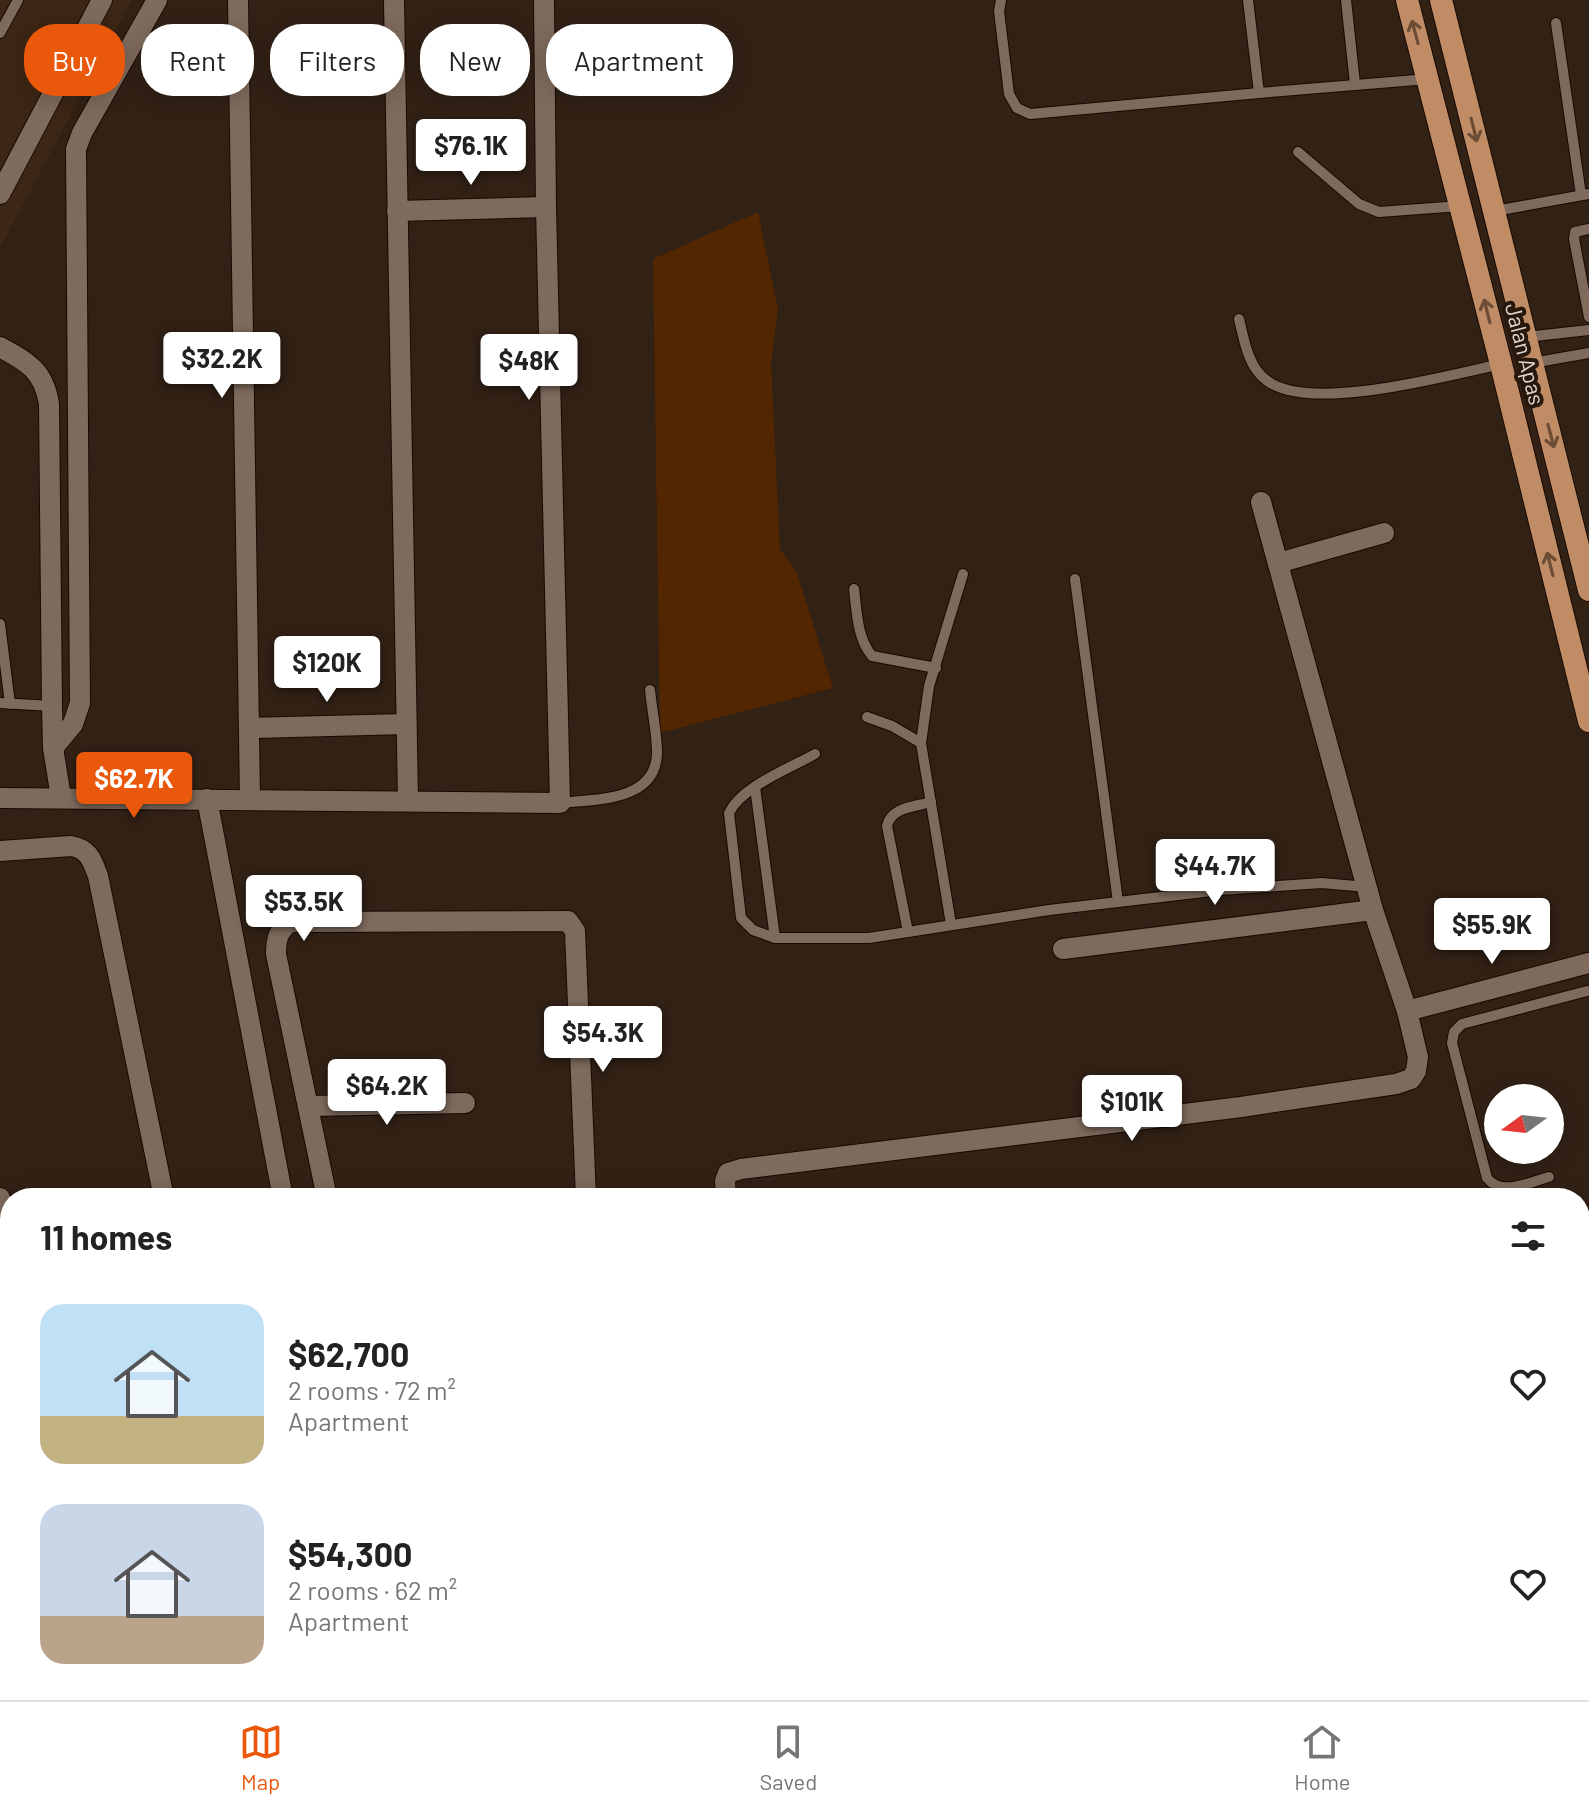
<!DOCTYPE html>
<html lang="en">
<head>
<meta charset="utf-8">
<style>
	body { margin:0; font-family:Barlow,sans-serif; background:#f2f2f2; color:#222; height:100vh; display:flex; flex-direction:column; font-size:30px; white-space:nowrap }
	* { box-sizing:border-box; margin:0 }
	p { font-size:26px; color:#767676 }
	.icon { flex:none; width:44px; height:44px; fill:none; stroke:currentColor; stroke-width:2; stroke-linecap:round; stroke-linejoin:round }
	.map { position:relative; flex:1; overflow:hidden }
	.drawer { position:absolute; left:0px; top:1188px; width:1590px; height:512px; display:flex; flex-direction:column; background:#fff; border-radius:32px 32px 0 0; box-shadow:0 4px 20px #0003 }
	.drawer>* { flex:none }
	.banner { position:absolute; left:24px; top:24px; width:800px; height:72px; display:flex; gap:16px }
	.needle { width:52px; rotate:255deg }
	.buttons { position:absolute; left:1484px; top:1084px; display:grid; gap:16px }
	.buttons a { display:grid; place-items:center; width:80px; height:80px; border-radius:50%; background:#fff; box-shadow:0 4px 20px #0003; font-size:40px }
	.price { position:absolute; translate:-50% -68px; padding:0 18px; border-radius:8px; background:#fff; color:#222; font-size:26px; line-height:52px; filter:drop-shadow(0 2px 4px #0008) }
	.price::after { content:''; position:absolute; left:50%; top:48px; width:24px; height:18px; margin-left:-12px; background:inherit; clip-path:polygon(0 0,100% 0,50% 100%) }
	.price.active { background:#ea580c; color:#fff }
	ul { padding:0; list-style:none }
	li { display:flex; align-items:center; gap:24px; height:200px; padding:0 40px }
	li span { display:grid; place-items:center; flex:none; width:224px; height:160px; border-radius:24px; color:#555 }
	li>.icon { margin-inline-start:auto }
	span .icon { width:96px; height:96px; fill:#fffc; stroke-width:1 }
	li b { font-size:34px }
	h2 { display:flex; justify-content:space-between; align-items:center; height:96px; padding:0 40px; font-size:34px }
	.pill { padding:0 28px; border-radius:32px; background:#fff; box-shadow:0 4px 20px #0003; font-size:28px; line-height:72px }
	.pill.active { background:#ea580c; color:#fff }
	.tabs { display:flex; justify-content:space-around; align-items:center; height:112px; border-top:2px solid #e0e0e0; background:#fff; font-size:22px; color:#767676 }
	.tabs a { display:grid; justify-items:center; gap:4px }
	.tabs .active { color:#ea580c }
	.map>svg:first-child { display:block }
	.built { fill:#3c2615 }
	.green { fill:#512600 }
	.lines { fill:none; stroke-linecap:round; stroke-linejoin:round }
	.service-casing { stroke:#190a02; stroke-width:12 }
	.minor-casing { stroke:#190a02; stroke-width:22 }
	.trunk-casing { stroke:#190a02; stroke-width:24 }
	.service { stroke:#7f6b5d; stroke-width:10 }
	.minor { stroke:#7f6b5d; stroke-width:20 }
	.trunk { stroke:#c08c66; stroke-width:22 }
	.oneway { stroke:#6c4c34 }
	.labels { text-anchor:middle; stroke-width:8; stroke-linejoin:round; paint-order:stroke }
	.street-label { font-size:22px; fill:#e0d5cd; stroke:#28180c }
</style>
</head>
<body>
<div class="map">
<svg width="1589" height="1700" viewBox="0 0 1589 1700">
	<rect width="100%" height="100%" fill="#322115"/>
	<!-- built -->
	<g class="built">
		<polygon points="0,0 132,0 0,248"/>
		<polygon points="0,1625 10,1673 10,1690 14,1690 16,1700 0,1700"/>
	</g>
	<!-- green -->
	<polygon class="green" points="758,212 778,309 771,363 780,549 797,573 833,688 660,733 653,259"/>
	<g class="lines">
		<!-- service casing -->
		<g class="service-casing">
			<g id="service">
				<polyline points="1001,0 999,11 1009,94 1017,108 1030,114 1259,93"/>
				<polyline points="1248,0 1259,93 1428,79"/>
				<polyline points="1346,0 1355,84"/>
				<polyline points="1556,23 1581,195"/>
				<polyline points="0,33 18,0"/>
				<polyline points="1298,152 1359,204 1379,212 1460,206"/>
				<polyline points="1495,211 1589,194"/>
				<polyline points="1589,229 1575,232 1574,239 1589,317"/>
				<path d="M1239,319C1244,339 1248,367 1266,380C1309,414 1449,375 1501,364"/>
				<polyline points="1526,337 1589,330"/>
				<polyline points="1532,363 1589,353"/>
				<polyline points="1075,579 1118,902"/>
				<path d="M854,589C857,612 857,638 872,656L936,668"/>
				<polyline points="0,624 10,704"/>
				<polyline points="0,703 52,706"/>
				<polyline points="867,717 892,726 921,743"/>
				<path d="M815,754C790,768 741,787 729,813L741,918L753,930L775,938H869L1049,910L1221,890L1322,883L1367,887"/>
				<polyline points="755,787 775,938"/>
				<path d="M560,803C595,799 656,802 657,753C657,733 652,711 650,690"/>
				<polyline points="951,924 921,743 929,686 963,574"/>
				<path d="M908,932L887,826C891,807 914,807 931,802"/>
				<path d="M1549,1177C1529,1182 1502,1197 1487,1178L1452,1043L1454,1032L1462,1024L1587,991"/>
			</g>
		</g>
		<!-- minor casing -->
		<g class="minor-casing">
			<g id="minor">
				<polyline points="238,0 250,800"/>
				<polyline points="394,0 408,801"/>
				<polyline points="0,194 102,0"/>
				<polyline points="397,211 546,207"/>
				<path d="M0,347C28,362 44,371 49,404L52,706L53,748L61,797"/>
				<polyline points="1278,563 1384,533"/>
				<polyline points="249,728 406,724"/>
				<polyline points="53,748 73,724 80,703 76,149 82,133 157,0"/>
				<polyline points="0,798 560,803 546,207 544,0"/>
				<polyline points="207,799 283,1198"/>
				<path d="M0,851L71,846C89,849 92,860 98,876L164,1198"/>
				<polyline points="1063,949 1373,910"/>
				<polyline points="1407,1011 1589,963"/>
				<polyline points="309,1106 465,1103"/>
				<polyline points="0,1198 10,1245"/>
				<path d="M327,1198L276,954C276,939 278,931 290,922L568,921L575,931L586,1198"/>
				<polyline points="726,1198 725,1181 728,1173 741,1169 1241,1107 1396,1084 1411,1079 1416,1071 1418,1057 1407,1011 1373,910 1261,502"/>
				<polyline points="1580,1417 1589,1416"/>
				<polyline points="0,1444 10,1442"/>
				<polyline points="0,1681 4,1700"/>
				<polyline points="1580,1684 1589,1683"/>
				<polyline points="102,1690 104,1700"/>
				<polyline points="266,1690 268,1700"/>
				<polyline points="378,1690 380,1700"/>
				<polyline points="427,1690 429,1700"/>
				<polyline points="617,1690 618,1700"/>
				<polyline points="926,1690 928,1700"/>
				<polyline points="1132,1690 1135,1700"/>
				<polyline points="1517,1690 1518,1700"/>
			</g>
		</g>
		<!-- trunk casing -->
		<g class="trunk-casing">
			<g id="trunk">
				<polyline points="1407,0 1501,364 1589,721"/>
				<polyline points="1441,0 1589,590"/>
			</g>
		</g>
		<!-- service -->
		<use href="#service" class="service"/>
		<!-- minor -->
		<use href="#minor" class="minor"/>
		<!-- trunk -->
		<use href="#trunk" class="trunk"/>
	</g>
	<!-- one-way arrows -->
	<defs><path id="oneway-shaft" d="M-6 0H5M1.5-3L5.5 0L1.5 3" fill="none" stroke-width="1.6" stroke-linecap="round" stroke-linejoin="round" transform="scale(2)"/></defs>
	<g class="oneway">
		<use href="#oneway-shaft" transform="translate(1415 32) rotate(-105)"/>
		<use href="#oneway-shaft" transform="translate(1474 130) rotate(76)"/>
		<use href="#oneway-shaft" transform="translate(1487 311) rotate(-104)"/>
		<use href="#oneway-shaft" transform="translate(1551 436) rotate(75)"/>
		<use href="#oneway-shaft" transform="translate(1550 564) rotate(-104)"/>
	</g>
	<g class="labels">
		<!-- street labels -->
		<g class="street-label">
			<text transform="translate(1525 354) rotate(76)" y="8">Jalan Apas</text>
		</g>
	</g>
</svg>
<div class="buttons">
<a><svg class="needle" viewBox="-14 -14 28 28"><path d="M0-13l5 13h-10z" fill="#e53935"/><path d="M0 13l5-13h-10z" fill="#767676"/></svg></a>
</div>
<b class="price" style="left:471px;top:187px">$76.1K</b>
<b class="price" style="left:222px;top:400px">$32.2K</b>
<b class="price" style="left:529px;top:402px">$48K</b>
<b class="price" style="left:327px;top:704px">$120K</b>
<b class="price active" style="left:134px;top:820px">$62.7K</b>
<b class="price" style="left:1215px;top:907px">$44.7K</b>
<b class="price" style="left:304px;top:943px">$53.5K</b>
<b class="price" style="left:1492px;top:966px">$55.9K</b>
<b class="price" style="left:603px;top:1074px">$54.3K</b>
<b class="price" style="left:387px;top:1127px">$64.2K</b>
<b class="price" style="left:1132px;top:1143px">$101K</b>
<div class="banner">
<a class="pill active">Buy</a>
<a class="pill">Rent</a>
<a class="pill">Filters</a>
<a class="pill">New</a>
<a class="pill">Apartment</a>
</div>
<section class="drawer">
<h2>11 homes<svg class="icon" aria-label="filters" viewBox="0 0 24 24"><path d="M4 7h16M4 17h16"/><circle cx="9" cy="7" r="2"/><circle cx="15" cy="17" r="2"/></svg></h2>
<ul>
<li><span style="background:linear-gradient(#bfe0f5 70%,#c2b280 0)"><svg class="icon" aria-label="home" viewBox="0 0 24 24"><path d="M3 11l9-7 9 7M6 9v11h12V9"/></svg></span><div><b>$62,700</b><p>2 rooms · 72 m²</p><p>Apartment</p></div><svg class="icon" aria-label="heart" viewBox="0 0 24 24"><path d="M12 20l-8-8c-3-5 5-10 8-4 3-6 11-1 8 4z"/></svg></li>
<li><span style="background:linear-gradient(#c9d6e8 70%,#b9a48a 0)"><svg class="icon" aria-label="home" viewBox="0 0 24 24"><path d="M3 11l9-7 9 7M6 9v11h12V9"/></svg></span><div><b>$54,300</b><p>2 rooms · 62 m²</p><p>Apartment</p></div><svg class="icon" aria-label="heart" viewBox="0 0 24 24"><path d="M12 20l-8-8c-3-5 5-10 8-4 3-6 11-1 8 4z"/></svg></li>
</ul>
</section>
</div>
<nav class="tabs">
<a class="active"><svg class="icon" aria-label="map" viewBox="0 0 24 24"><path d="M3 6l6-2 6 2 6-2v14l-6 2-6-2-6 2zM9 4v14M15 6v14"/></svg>Map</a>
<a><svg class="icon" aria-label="saved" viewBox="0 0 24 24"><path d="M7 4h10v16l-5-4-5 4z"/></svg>Saved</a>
<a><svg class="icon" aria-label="home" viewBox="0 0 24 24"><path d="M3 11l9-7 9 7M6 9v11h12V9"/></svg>Home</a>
</nav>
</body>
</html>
